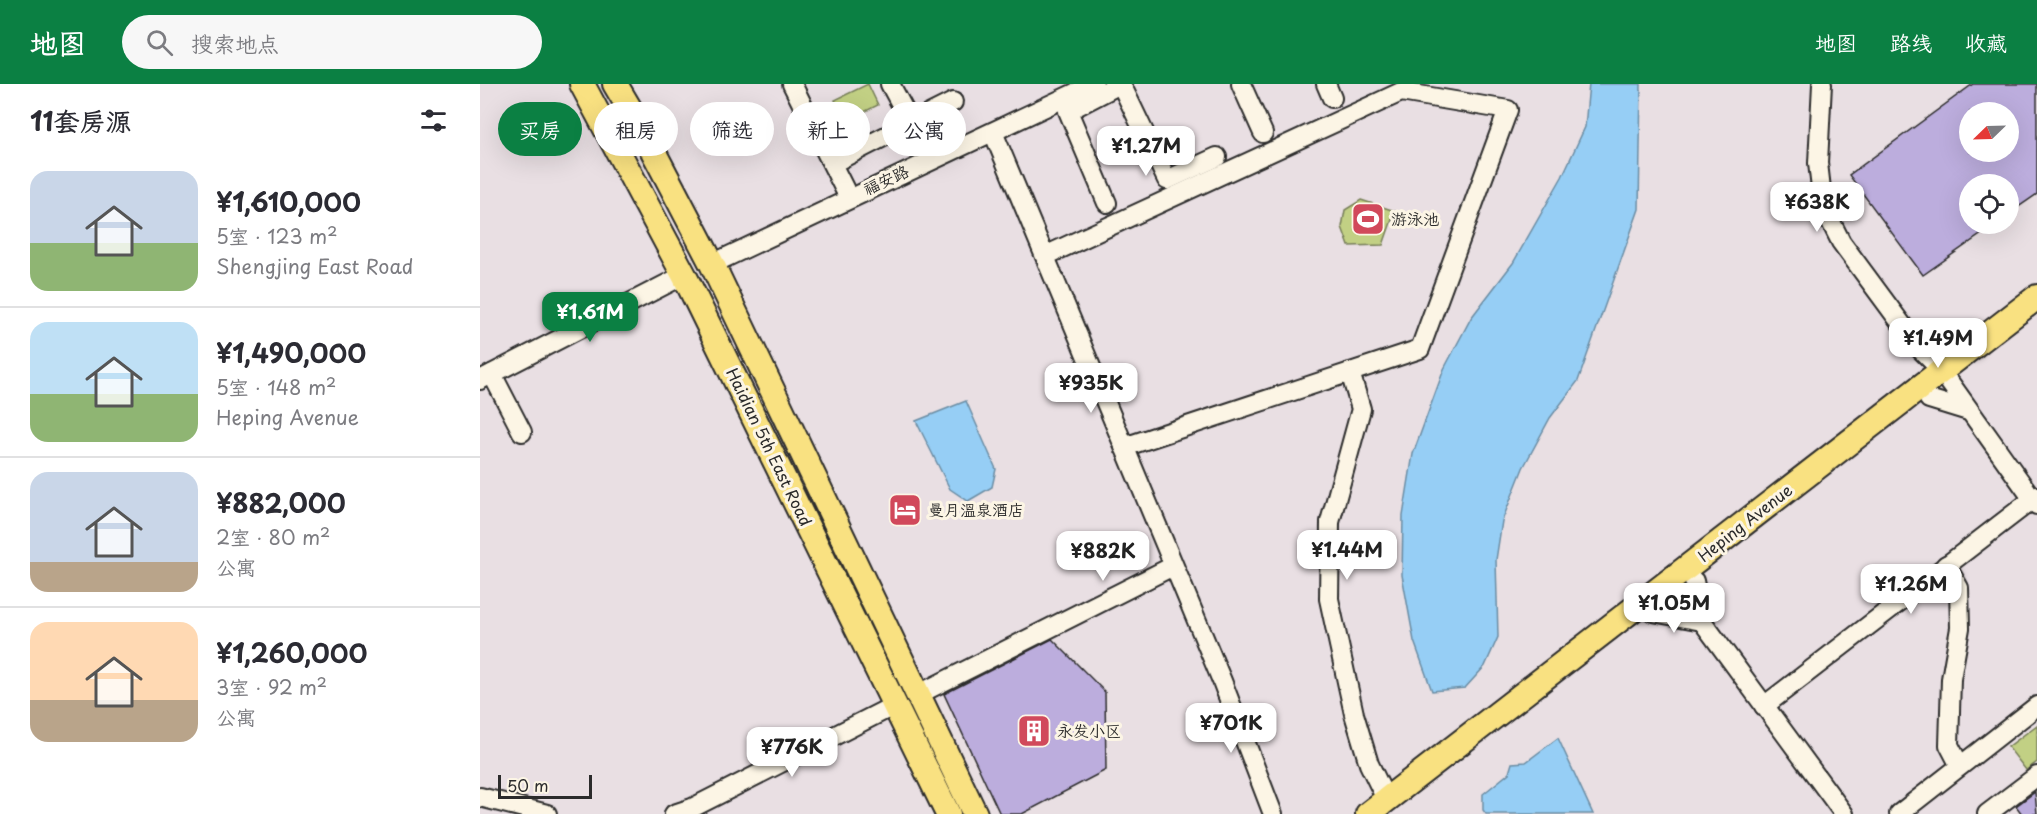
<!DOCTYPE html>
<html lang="zh">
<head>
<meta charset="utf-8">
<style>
	body { margin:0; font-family:"Playpen Sans","LXGW WenKai TC",sans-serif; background:#f7f7f7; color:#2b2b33; height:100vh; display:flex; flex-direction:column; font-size:22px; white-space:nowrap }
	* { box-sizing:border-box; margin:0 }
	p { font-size:20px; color:#7c7c81 }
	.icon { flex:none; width:33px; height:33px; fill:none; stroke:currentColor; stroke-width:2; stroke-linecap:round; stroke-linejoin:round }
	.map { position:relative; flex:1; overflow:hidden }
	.details { display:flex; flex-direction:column; background:#fff; width:480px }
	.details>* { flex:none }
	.top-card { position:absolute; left:18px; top:18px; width:570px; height:54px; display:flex; gap:12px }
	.needle { width:39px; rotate:247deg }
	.fabs { position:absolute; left:1479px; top:18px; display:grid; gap:12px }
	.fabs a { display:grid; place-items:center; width:60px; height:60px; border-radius:50%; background:#fff; box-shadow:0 6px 24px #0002; font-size:30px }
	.scale { position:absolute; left:18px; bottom:15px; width:94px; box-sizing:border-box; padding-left:6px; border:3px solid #2b2b2b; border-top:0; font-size:16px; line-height:21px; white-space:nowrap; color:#2b2b2b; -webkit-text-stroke:4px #fcf5e5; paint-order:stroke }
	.price { position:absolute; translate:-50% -51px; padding:0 14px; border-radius:12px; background:#fff; color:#222; font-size:20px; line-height:39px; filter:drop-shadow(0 2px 3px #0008) }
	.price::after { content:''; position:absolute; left:50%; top:36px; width:18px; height:14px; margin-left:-9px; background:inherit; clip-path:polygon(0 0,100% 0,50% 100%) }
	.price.active { background:#0b8043; color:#fff }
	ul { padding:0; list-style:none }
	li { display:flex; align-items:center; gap:18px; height:150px; padding:0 30px }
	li+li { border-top:2px solid #e1e1e2 }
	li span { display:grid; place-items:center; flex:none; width:168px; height:120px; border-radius:18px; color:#555 }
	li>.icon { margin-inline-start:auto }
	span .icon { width:72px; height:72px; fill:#fffc; stroke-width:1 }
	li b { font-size:26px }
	h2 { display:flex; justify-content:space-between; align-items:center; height:72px; padding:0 30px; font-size:26px }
	.chip { padding:0 21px; border-radius:27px; background:#fff; box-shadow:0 6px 24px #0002; font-size:21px; line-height:54px }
	.chip.active { background:#0b8043; color:#fff }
	header { display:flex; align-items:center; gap:36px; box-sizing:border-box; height:84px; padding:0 30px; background:#0b8043; color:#fff }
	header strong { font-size:28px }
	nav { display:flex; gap:33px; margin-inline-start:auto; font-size:21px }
	.search { width:420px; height:54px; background:#f7f7f7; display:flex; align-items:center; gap:15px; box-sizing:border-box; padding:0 21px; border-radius:33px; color:#7c7c81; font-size:22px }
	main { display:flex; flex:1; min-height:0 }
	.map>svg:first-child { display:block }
	.green { fill:#c2d084; stroke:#767e58; stroke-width:1.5 }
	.water { fill:#96cef5; stroke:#6b8da4; stroke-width:1.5 }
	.building { fill:#bcaddd; stroke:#2b2b2b; stroke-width:1.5; fill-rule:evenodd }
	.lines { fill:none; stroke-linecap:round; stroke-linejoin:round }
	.minor-casing { stroke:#2b2b2b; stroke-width:22 }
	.major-casing { stroke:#2b2b2b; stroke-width:28 }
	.minor { stroke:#fcf5e5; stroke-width:18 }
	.major { stroke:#f9e181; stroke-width:24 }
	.labels { text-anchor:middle; stroke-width:6; stroke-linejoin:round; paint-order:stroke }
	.street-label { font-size:16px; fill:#2b2b2b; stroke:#fcf5e5 }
	.poi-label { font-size:16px; fill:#2b2b2b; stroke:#fcf5e5; text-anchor:start }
</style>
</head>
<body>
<header>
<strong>地图</strong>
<div class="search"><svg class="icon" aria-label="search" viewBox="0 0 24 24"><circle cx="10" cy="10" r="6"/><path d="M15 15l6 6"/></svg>搜索地点</div>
<nav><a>地图</a><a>路线</a><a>收藏</a></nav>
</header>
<main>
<section class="details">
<h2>11套房源<svg class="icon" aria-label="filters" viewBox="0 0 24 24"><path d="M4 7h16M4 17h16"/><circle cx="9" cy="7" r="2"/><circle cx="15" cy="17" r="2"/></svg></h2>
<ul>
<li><span style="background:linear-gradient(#c9d6e8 60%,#8fb573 0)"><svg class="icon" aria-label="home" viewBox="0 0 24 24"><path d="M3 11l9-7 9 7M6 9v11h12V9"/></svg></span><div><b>¥1,610,000</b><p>5室 · 123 m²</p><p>Shengjing East Road</p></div></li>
<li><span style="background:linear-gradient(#bfe0f5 60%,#8fb573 0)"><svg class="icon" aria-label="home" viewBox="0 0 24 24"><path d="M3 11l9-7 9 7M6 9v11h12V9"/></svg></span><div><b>¥1,490,000</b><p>5室 · 148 m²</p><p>Heping Avenue</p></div></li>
<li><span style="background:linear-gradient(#c9d6e8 75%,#b9a48a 0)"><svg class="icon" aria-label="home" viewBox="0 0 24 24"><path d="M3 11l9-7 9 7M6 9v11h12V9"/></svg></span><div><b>¥882,000</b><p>2室 · 80 m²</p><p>公寓</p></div></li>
<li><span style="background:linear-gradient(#ffd9b3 65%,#b9a48a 0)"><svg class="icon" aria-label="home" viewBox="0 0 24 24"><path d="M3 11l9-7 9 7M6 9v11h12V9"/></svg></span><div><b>¥1,260,000</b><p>3室 · 92 m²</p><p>公寓</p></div></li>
</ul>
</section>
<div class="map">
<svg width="1557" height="730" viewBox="0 0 1557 730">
	<rect width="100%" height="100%" fill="#e9dfe3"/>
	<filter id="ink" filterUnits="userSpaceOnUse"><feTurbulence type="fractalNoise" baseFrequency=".0167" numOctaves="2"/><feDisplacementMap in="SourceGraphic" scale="12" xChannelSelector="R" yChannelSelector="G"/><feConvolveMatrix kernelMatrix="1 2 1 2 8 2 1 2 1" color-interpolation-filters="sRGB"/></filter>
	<g filter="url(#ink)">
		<!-- green -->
		<g class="green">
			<polygon points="388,0 398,21 366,37 355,16"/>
			<polygon points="881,116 915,127 903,161 869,162 862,143 865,126"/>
			<polygon points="1557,641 1557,678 1546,686 1528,663"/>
		</g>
		<!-- water -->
		<g class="water">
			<polygon points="1109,0 1161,0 1159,125 1098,297 1070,334 1043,384 1022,437 1016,476 1018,553 1005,582 985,604 952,607 934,557 922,491 923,432 933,370 964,285 991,234 1033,179 1082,93 1105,43"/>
			<polygon points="486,317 516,385 512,403 488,417 470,405 436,337"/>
			<polygon points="1078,654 1113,730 1006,730 1003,726 1003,710 1029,689 1032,679 1046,678"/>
		</g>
		<!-- building -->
		<g class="building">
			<path d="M1493,0H1557V110L1528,130V100H1490V140H1516L1443,191L1369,91ZM1490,28H1528V68H1490Z"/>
			<polygon points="572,555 625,608 626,686 542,730 520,730 464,610"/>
			<polygon points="1555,708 1557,730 1542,730 1536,722"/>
		</g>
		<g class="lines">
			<!-- minor casing -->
			<g class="minor-casing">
				<g id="minor">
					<polyline points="312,0 369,114"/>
					<polyline points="641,0 687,96 737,73"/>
					<polyline points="761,0 783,49"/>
					<polyline points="846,0 852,14"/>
					<polyline points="1342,0 1338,79 1343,122 1361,158 1440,265 1462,287"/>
					<polyline points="431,39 473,18"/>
					<polyline points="513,48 742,597 793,730"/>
					<polyline points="353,79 431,39 410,0"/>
					<polyline points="627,119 588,27 640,0"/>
					<polyline points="565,172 921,8 1028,26 940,265 644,363"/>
					<polyline points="232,180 614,0"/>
					<polyline points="870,288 881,325 850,438 849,515 874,630 889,680 906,715"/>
					<polyline points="12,290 42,348"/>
					<polyline points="0,296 204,191"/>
					<polyline points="1470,299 1557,421"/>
					<polyline points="1449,315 1488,327"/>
					<polyline points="1466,481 1479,504 1480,544 1471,595 1469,661 1480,682"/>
					<polyline points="1214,497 1222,537 1364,730"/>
					<polyline points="1173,528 1222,537"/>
					<polyline points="437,611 693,482"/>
					<polyline points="1284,622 1557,412"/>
					<polyline points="0,713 67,730"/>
					<polyline points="194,730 212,724 415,621"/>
					<polyline points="1419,730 1557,622"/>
					<polyline points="1507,730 1557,692"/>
				</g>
			</g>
			<!-- major casing -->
			<g class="major-casing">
				<g id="major">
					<polyline points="102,0 204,191 468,730"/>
					<polyline points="135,0 161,44 232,180 495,730"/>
					<polyline points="888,730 1557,213"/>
				</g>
			</g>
			<!-- minor -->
			<use href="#minor" class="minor"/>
			<!-- major -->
			<use href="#major" class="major"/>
		</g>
	</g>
	<!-- icons -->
	<defs>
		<g id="stadium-square" transform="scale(1.725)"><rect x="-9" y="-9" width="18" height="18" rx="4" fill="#d1495b" stroke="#fcf5e5"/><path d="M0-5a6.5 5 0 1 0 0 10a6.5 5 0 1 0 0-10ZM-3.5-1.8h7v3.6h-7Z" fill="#fff"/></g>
		<g id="hotel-square" transform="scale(1.725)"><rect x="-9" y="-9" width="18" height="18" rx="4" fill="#d1495b" stroke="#fcf5e5"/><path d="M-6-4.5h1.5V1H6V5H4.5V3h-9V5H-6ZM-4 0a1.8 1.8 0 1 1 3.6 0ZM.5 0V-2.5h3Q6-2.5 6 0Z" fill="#fff"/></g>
		<g id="building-square" transform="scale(1.725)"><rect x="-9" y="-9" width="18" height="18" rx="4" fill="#d1495b" stroke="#fcf5e5"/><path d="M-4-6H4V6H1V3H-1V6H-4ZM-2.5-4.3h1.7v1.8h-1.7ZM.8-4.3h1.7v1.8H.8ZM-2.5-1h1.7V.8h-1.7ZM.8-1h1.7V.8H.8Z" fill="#fff"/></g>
	</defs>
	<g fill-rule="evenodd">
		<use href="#stadium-square" x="888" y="135"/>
		<use href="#hotel-square" x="425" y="426"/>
		<use href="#building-square" x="554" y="647"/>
	</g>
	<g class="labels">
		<!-- street labels -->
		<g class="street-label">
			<text transform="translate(406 96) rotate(-25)" y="6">福安路</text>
			<text transform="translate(289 363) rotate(64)" y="6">Haidian 5th East Road</text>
			<text transform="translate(1265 439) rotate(-38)" y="6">Heping Avenue</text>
		</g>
		<!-- poi labels -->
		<g class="poi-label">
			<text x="911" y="141">游泳池</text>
			<text x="448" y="432">曼月温泉酒店</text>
			<text x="577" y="653">永发小区</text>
		</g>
	</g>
</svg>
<div class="fabs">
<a><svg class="needle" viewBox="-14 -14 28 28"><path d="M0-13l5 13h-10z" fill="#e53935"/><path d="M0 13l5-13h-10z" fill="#7c7c81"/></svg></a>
<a><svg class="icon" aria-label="locate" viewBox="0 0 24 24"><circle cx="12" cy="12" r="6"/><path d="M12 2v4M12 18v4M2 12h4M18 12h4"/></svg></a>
</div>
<div class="scale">50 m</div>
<b class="price" style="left:666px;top:93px">¥1.27M</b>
<b class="price" style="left:1337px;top:149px">¥638K</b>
<b class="price active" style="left:110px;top:259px">¥1.61M</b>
<b class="price" style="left:1458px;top:285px">¥1.49M</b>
<b class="price" style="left:611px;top:330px">¥935K</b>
<b class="price" style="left:867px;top:497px">¥1.44M</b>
<b class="price" style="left:623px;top:498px">¥882K</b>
<b class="price" style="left:1431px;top:531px">¥1.26M</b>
<b class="price" style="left:1194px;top:550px">¥1.05M</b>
<b class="price" style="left:751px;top:670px">¥701K</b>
<b class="price" style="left:312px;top:694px">¥776K</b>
<div class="top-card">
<a class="chip active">买房</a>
<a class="chip">租房</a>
<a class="chip">筛选</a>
<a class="chip">新上</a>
<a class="chip">公寓</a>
</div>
</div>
</main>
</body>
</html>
